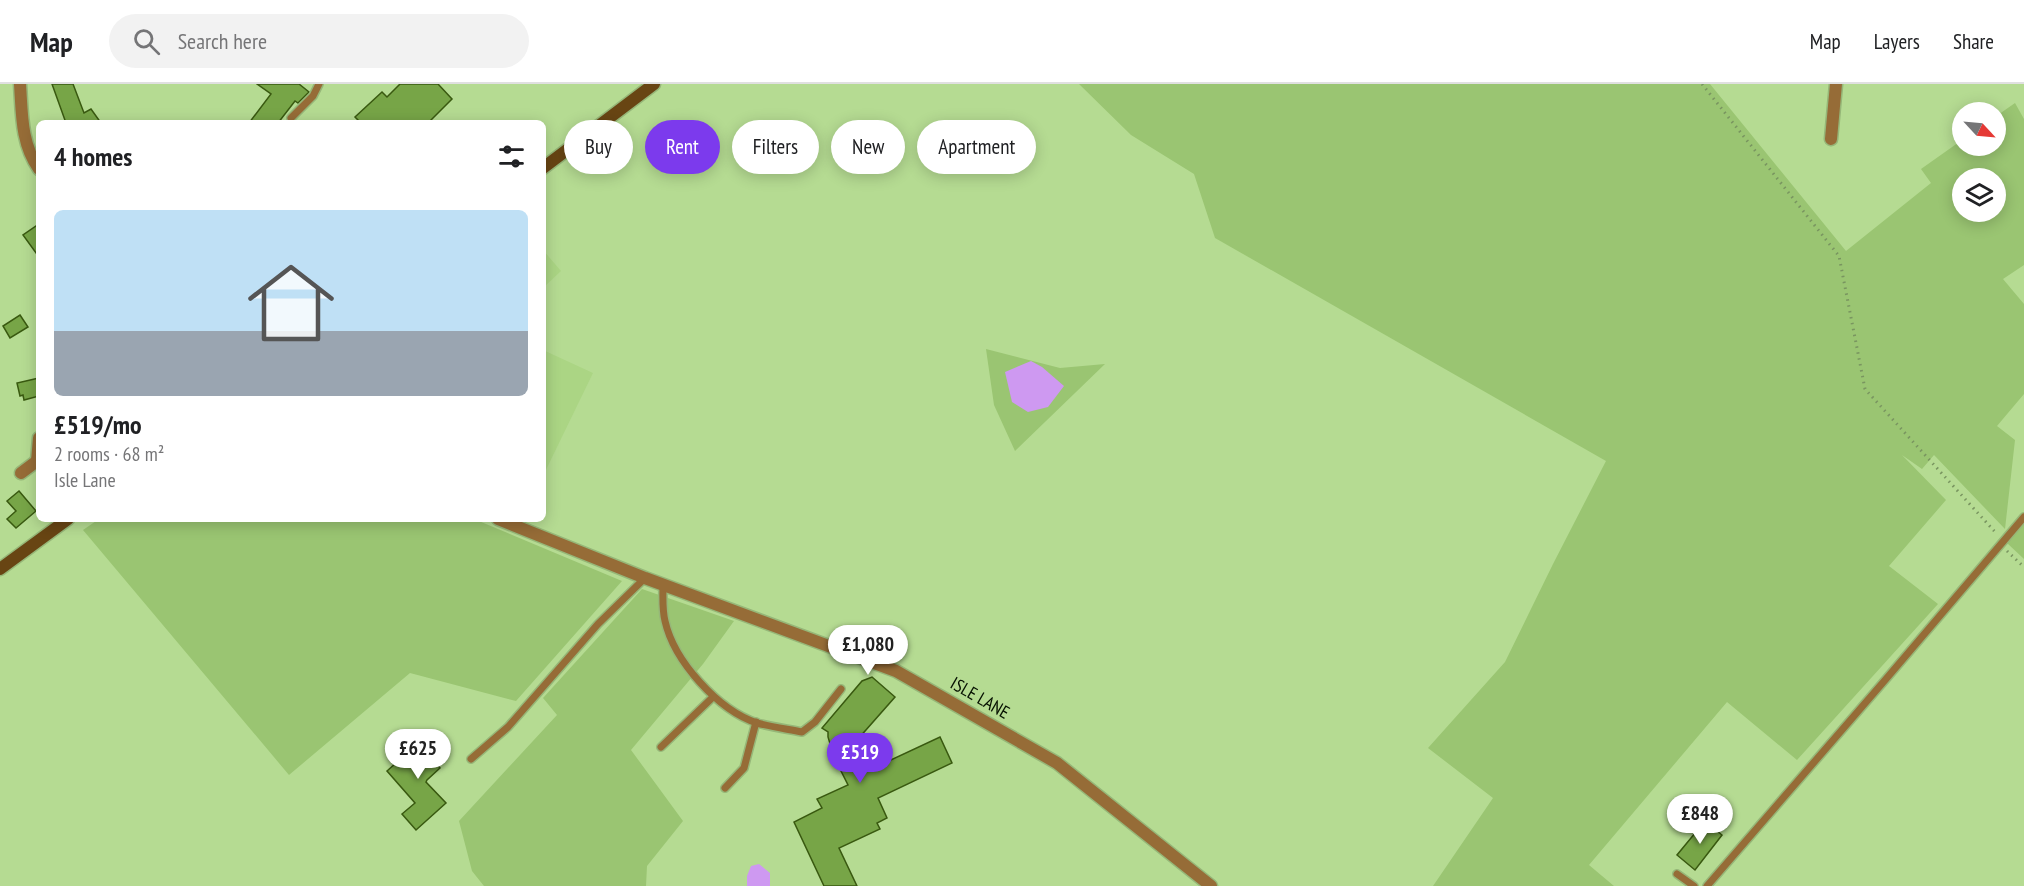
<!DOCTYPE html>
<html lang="en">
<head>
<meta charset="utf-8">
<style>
	body { margin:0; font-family:"PT Sans Narrow",sans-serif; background:#f2f2f2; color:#202124; height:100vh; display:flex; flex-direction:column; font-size:22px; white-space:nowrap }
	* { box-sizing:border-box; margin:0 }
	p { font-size:20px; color:#757577 }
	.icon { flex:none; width:33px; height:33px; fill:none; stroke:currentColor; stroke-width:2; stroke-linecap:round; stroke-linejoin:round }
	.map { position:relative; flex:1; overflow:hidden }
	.details { position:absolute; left:36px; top:36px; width:510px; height:402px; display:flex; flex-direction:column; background:#fff; border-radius:9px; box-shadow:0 3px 15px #0003 }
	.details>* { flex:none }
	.banner { position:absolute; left:564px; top:36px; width:570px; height:54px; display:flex; gap:12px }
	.needle { width:39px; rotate:116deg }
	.fabs { position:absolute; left:1952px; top:18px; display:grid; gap:12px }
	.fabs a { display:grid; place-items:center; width:54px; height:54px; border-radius:50%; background:#fff; box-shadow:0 3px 15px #0003; font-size:30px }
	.price { position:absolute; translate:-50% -51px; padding:0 14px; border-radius:21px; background:#fff; color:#222; font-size:20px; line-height:39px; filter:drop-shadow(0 2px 3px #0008) }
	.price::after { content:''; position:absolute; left:50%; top:36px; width:18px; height:14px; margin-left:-9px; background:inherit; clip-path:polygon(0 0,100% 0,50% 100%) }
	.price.current { background:#7c3aed; color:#fff }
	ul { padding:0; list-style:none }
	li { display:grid; align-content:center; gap:12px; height:318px; padding:0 18px }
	li span { display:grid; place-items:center; height:186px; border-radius:9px; color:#555 }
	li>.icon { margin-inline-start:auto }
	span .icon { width:108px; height:108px; fill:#fffc; stroke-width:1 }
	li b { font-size:26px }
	h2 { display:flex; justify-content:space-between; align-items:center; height:72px; padding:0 18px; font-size:26px }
	.pill { padding:0 21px; border-radius:27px; background:#fff; box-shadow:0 3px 15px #0003; font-size:21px; line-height:54px }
	.pill.current { background:#7c3aed; color:#fff }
	header { display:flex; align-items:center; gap:36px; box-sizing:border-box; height:84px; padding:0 30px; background:#fff; border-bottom:2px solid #e0e0e0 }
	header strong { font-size:28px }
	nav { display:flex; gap:33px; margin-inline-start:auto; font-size:21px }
	.search { width:420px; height:54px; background:#f2f2f2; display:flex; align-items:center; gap:15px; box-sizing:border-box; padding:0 21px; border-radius:33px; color:#757577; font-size:22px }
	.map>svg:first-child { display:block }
	.built { fill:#abd584 }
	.green { fill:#9ac572; fill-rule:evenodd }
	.water { fill:#ce99f1 }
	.building { fill:#77a547; stroke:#395910; stroke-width:1.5 }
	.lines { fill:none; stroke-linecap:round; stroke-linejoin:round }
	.lane-casing { stroke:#96b778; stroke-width:10 }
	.street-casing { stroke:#96b778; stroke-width:15 }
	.secondary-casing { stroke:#96b778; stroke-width:15 }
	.path { stroke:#799560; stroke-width:3; stroke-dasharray:1.5 4.5; stroke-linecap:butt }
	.lane { stroke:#966c37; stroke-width:7 }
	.street { stroke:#966c37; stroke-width:12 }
	.secondary { stroke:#684513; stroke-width:12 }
	.labels { text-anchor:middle; stroke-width:6; stroke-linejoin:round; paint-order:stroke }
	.street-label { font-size:18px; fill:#061100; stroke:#b5db92 }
</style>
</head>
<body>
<header>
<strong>Map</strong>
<div class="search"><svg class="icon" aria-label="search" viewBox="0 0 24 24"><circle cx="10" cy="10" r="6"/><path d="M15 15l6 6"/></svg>Search here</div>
<nav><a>Map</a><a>Layers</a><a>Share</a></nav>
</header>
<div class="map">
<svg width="2024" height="802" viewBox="0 0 2024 802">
	<rect width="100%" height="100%" fill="#b5db92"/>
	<!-- built -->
	<g class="built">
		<polygon points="543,166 561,187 543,204"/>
		<polygon points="543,266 593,289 543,392"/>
	</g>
	<!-- green -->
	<g class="green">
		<path d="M1079,0H1710L1846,167L1931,99L1921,85L1962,56V62H1995V33L2015,19L2024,35V181L2003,195L2024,220V310L1997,342L2015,356L2005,445L1934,371L1922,385L1902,371L1946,416L1889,482L1938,520L1797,676L1727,618L1589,781L1614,802H1433L1493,714L1428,664L1505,578L1553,480L1606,377L1215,154L1194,90L1131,51ZM1995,94V128H1962V94Z"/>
		<polygon points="986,265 1060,284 1105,280 1015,367 994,321"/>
		<polygon points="99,435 474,435 622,497 516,617 410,589 289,691 83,446"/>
		<polygon points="2024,440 2024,475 2007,459"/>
		<polygon points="642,505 734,537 703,580 631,666 683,737 647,782 646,802 484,802 472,787 459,737 557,631 543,614"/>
	</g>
	<!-- water -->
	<g class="water">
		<polygon points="1031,277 1042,283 1064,302 1048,323 1028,328 1012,318 1005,288"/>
		<polygon points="759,780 770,789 770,802 747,802 747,792 751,782"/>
	</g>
	<!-- building -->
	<g class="building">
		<polygon points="52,0 73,0 84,29 91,25 101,39 66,39"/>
		<polygon points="257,0 299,0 309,8 298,19 295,17 278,39 249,39 271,10"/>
		<polygon points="400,0 438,0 452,15 428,39 361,39 355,33 382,8 387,13"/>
		<polygon points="39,140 39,173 23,151"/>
		<polygon points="20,231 28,243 10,254 3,242"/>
		<polygon points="39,294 39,312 24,316 23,311 20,312 17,299"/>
		<polygon points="19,407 36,427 16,444 7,435 16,427 7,417"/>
		<polygon points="872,593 895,613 851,663 863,689 940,653 952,679 878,714 887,734 877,739 880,745 839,764 857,802 824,802 794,738 822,724 817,715 848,701 834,673 828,653 828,648 822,644 862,597"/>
		<polygon points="424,647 434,659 430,662 433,665 428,670 440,684 427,696 426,698 446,719 416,746 402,730 415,719 387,687 406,670 403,666"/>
		<polygon points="1705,737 1722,751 1695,786 1677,771"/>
	</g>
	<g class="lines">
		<!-- lane casing -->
		<g class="lane-casing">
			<g id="lane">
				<polyline points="291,34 313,12 319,0"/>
				<path d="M663,500C663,512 662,525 665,537C674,577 718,626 757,639C772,643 787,645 802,648L815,638L841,605"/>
				<polyline points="661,663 713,613"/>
				<polyline points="471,675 508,643 598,540 645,494"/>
				<polyline points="725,704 744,684 756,638"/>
				<polyline points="1677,790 1694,802"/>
				<polyline points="1707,802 1886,595 2024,433"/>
			</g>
		</g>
		<!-- street casing -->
		<g class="street-casing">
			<g id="street">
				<path d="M20,0C22,30 21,60 39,85"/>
				<polyline points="1831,55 1836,0"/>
				<polyline points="39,354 37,377 39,380"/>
				<polyline points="21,389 37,377"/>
				<polyline points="498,435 645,494 896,587 1057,679 1211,802"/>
			</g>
		</g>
		<!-- secondary casing -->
		<g class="secondary-casing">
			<g id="secondary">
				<polyline points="543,84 654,0"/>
				<polyline points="0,485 68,435"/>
			</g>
		</g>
		<!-- path -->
		<g class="path">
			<polyline points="1702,0 1839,172 1865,305 1996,449"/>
			<polyline points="2007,467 2024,483"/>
		</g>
		<!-- lane -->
		<use href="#lane" class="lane"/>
		<!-- street -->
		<use href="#street" class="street"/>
		<!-- secondary -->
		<use href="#secondary" class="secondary"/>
	</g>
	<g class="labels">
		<!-- street labels -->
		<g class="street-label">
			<text transform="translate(980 614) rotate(30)" y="6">ISLE LANE</text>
		</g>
	</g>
</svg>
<div class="fabs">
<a><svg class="needle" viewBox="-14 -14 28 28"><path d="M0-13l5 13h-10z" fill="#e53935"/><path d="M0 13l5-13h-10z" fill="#757577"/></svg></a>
<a><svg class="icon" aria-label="layers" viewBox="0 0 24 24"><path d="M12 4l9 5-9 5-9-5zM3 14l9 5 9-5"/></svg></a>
</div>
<b class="price" style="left:868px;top:592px">£1,080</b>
<b class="price" style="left:418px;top:696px">£625</b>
<b class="price current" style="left:860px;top:700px">£519</b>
<b class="price" style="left:1700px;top:761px">£848</b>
<div class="banner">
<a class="pill">Buy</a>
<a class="pill current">Rent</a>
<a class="pill">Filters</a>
<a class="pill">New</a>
<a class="pill">Apartment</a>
</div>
<section class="details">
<h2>4 homes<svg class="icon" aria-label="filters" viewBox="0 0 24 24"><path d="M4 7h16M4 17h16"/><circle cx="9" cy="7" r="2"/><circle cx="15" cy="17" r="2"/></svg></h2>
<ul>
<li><span style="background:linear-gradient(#bfe0f5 65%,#9aa5b1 0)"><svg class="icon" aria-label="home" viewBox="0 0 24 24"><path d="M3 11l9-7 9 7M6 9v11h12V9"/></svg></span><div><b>£519/mo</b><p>2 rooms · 68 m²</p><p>Isle Lane</p></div></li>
</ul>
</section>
</div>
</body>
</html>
